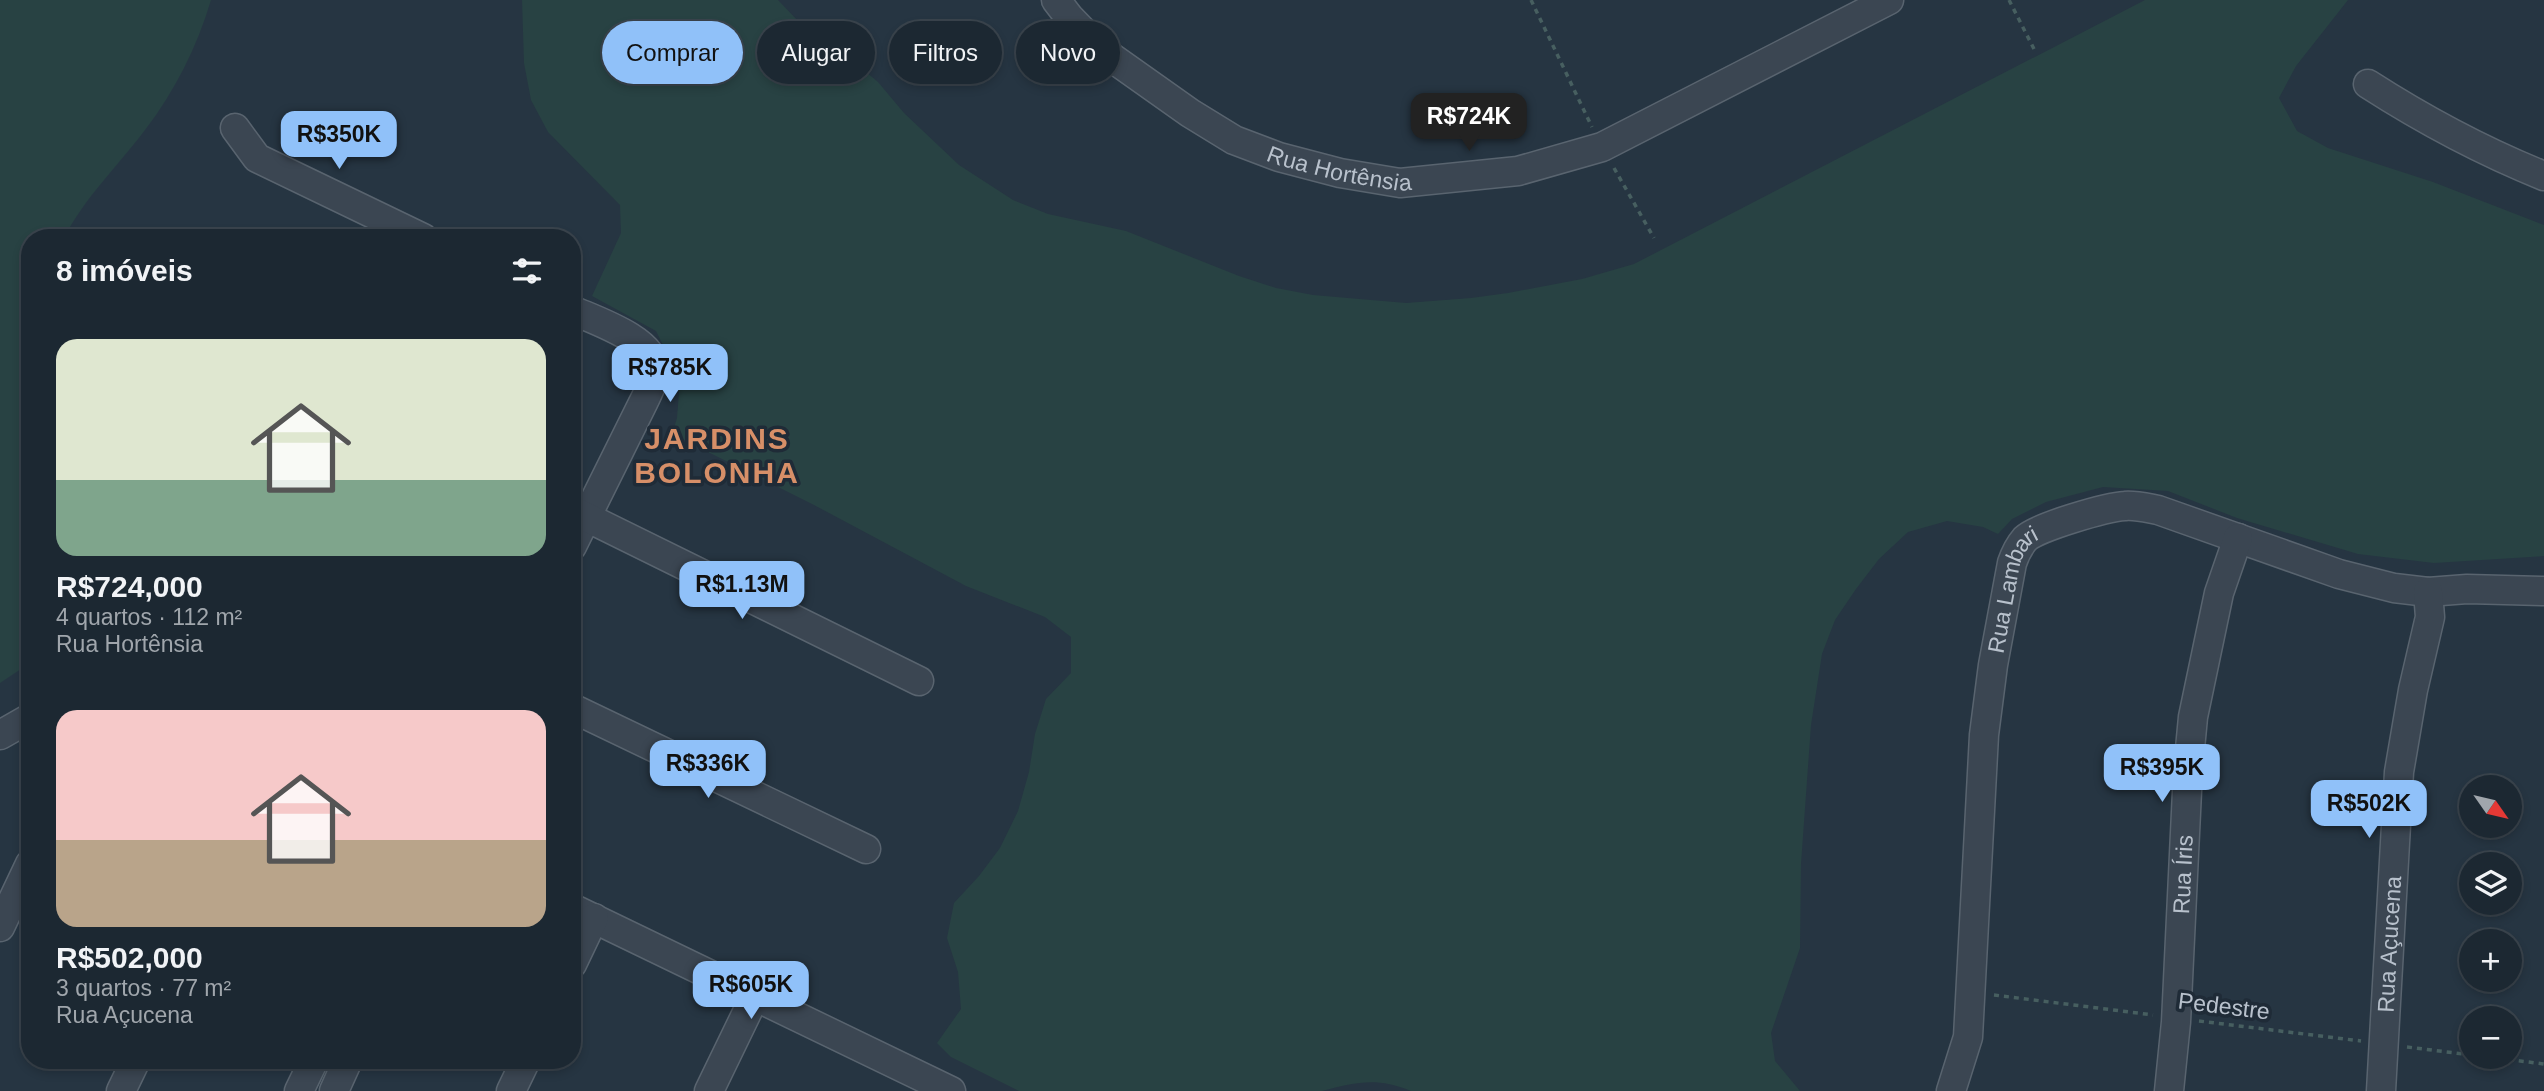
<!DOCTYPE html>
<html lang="pt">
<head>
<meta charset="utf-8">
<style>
	body { margin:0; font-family:Arial,sans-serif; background:#25303a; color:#f1f3f6; height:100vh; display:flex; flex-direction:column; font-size:26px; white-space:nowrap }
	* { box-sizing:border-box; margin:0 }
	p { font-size:23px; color:#a0a6ac }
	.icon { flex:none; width:38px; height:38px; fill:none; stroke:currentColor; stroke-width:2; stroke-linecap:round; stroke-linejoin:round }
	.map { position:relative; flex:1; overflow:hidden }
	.details { position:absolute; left:21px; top:229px; width:560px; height:840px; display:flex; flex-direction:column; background:#1c2832; border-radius:28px; box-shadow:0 4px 10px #0003,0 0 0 2px #3a444d }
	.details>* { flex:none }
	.guide { position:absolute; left:602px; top:21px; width:665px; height:63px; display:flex; gap:14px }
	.needle { width:46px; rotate:124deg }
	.buttons { position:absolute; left:2459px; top:775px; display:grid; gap:14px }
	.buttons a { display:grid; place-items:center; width:63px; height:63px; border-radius:50%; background:#1c2832; box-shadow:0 4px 10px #0003,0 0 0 2px #3a444d; font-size:35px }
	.price { position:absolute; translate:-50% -60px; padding:0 16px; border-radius:14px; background:#90c1f9; color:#111; font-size:23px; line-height:46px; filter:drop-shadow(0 2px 4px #0008) }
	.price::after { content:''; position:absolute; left:50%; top:42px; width:21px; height:16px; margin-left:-10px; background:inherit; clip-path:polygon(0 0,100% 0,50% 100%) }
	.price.on { background:#222; color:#fff }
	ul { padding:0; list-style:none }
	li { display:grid; align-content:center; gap:14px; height:371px; padding:0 35px }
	li span { display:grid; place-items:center; height:217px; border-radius:21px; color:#555 }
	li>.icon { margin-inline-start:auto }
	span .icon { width:126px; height:126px; fill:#fffc; stroke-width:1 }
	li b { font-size:30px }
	h2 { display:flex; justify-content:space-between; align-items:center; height:84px; padding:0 35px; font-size:30px }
	.tag { padding:0 24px; border-radius:32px; background:#1c2832; box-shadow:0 4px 10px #0003,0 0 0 2px #3a444d; font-size:24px; line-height:63px }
	.tag.on { background:#90c1f9; color:#111 }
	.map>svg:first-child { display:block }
	.green { fill:#284243 }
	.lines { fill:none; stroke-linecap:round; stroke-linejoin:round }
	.minor-casing { stroke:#59646f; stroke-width:31 }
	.path { stroke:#475f60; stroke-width:3.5; stroke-dasharray:5 5; stroke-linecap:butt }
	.minor { stroke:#3b4652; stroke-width:28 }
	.labels { text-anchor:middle; stroke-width:7; stroke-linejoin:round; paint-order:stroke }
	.street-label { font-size:23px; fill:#b8c1cc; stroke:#1f2b37 }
	.district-label { font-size:30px; font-weight:bold; letter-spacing:2px; fill:#d78f68; stroke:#1f2b37 }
</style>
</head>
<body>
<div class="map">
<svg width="2544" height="1091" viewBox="0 0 2544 1091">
	<rect width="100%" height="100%" fill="#263542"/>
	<!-- green -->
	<g class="green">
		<path d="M0,0H211C197,47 175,91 145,130C118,166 85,197 64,238H30V663L0,683Z"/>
		<path d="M522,0H778L818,42L849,58L878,82L904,113L959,165L1013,200L1048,214L1126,231L1239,276L1276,288L1313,295L1406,303L1471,298L1508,293L1582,279L1634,264L2145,0H2348L2296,66L2279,98L2297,131L2328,148L2433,182L2544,225V556L2434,563L2358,554L2237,518L2168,491L2103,487L2046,502L2012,519L1998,534L1983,527L1947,521L1908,532L1879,559L1856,589L1835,620L1822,654L1811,725L1801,864L1800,948L1771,1033L1775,1061L1800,1091H1411C1377,1077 1356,1082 1322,1091H1019L951,1057L937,1043L961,1009L958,972L947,938L954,903L979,876L1000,848L1018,811L1029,772L1035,734L1046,699L1071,673V637L1045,617L966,586L814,505L672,434L677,418L679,392L671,361L656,331L592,296L621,233L620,205L548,132L531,100L524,63Z"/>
	</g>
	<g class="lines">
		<!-- minor casing -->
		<g class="minor-casing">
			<g id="minor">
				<path id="s1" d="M1056,0L1069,17L1101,50L1190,113L1234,140L1279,157L1340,173L1400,183L1518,171L1602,147L1889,0"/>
				<path d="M2368,84C2424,120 2482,151 2544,176"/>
				<polyline points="235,128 257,158 423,238"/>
				<path d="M572,310C594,320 655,340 654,368C654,382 648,393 642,405L572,546"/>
				<polyline points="572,510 919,681"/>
				<polyline points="572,708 866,849"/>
				<polyline points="0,735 30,718"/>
				<polyline points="572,908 951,1091"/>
				<polyline points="0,927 30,864"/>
				<polyline points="572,964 594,918"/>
				<polyline points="121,1091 136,1060"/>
				<polyline points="299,1091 314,1060"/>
				<polyline points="334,1091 348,1060"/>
				<polyline points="511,1091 526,1060"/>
				<polyline points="709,1091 755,996"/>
				<path id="s2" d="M1951,1091L1968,1037L1984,735L1993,665L2012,563C2015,554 2019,546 2025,539C2037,527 2107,507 2125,506C2135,505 2147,508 2158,510L2339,574L2394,588L2428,592L2467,589L2544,591"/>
				<path id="s3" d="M2169,1091L2176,1022L2188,770L2193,717L2219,593L2238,538"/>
				<path id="s4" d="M2381,1091L2399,772L2413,690L2430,617L2428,592"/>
			</g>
		</g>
		<!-- path -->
		<g class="path">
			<polyline points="1531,0 1592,127"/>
			<polyline points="2009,0 2034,49"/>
			<polyline points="1614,168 1654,238"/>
			<polyline points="1994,995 2153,1015"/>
			<polyline points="2199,1021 2361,1041"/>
			<polyline points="2407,1047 2471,1055"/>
			<polyline points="2489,1057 2544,1064"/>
		</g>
		<!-- minor -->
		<use href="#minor" class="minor"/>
	</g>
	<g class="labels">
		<!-- street labels -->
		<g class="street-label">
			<text dy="8" stroke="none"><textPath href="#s1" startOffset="338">Rua Hortênsia</textPath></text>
			<text dy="8" stroke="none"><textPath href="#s2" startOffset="508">Rua Lambari</textPath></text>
			<text dy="8" stroke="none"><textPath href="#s3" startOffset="217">Rua Íris</textPath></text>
			<text dy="8" stroke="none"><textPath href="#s4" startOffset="147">Rua Açucena</textPath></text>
			<text transform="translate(2224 1006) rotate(7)" y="8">Pedestre</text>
		</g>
		<!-- district labels -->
		<g class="district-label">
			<text x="717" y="449">JARDINS<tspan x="717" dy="34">BOLONHA</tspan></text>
		</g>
	</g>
</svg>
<div class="buttons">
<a><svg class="needle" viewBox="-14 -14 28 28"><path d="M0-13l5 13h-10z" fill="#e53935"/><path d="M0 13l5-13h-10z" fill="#a0a6ac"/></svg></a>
<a><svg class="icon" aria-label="layers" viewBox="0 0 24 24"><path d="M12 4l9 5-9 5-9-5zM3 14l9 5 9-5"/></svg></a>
<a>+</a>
<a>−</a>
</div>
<b class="price on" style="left:1469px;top:153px">R$724K</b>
<b class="price" style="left:339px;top:171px">R$350K</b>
<b class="price" style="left:670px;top:404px">R$785K</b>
<b class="price" style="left:742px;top:621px">R$1.13M</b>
<b class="price" style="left:708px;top:800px">R$336K</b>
<b class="price" style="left:2162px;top:804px">R$395K</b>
<b class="price" style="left:2369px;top:840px">R$502K</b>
<b class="price" style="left:751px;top:1021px">R$605K</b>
<div class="guide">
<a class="tag on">Comprar</a>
<a class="tag">Alugar</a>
<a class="tag">Filtros</a>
<a class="tag">Novo</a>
</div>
<section class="details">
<h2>8 imóveis<svg class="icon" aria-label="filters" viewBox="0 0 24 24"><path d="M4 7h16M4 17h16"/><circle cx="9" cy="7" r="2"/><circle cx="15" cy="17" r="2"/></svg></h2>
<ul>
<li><span style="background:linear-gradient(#dfe7d0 65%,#7fa58c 0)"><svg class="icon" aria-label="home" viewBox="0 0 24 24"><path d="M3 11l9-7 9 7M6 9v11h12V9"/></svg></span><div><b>R$724,000</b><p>4 quartos · 112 m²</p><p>Rua Hortênsia</p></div></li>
<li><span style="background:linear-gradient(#f6c9c9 60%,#b9a48a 0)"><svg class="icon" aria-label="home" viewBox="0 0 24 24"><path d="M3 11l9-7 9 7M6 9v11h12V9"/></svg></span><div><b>R$502,000</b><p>3 quartos · 77 m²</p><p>Rua Açucena</p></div></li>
</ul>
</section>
</div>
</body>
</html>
